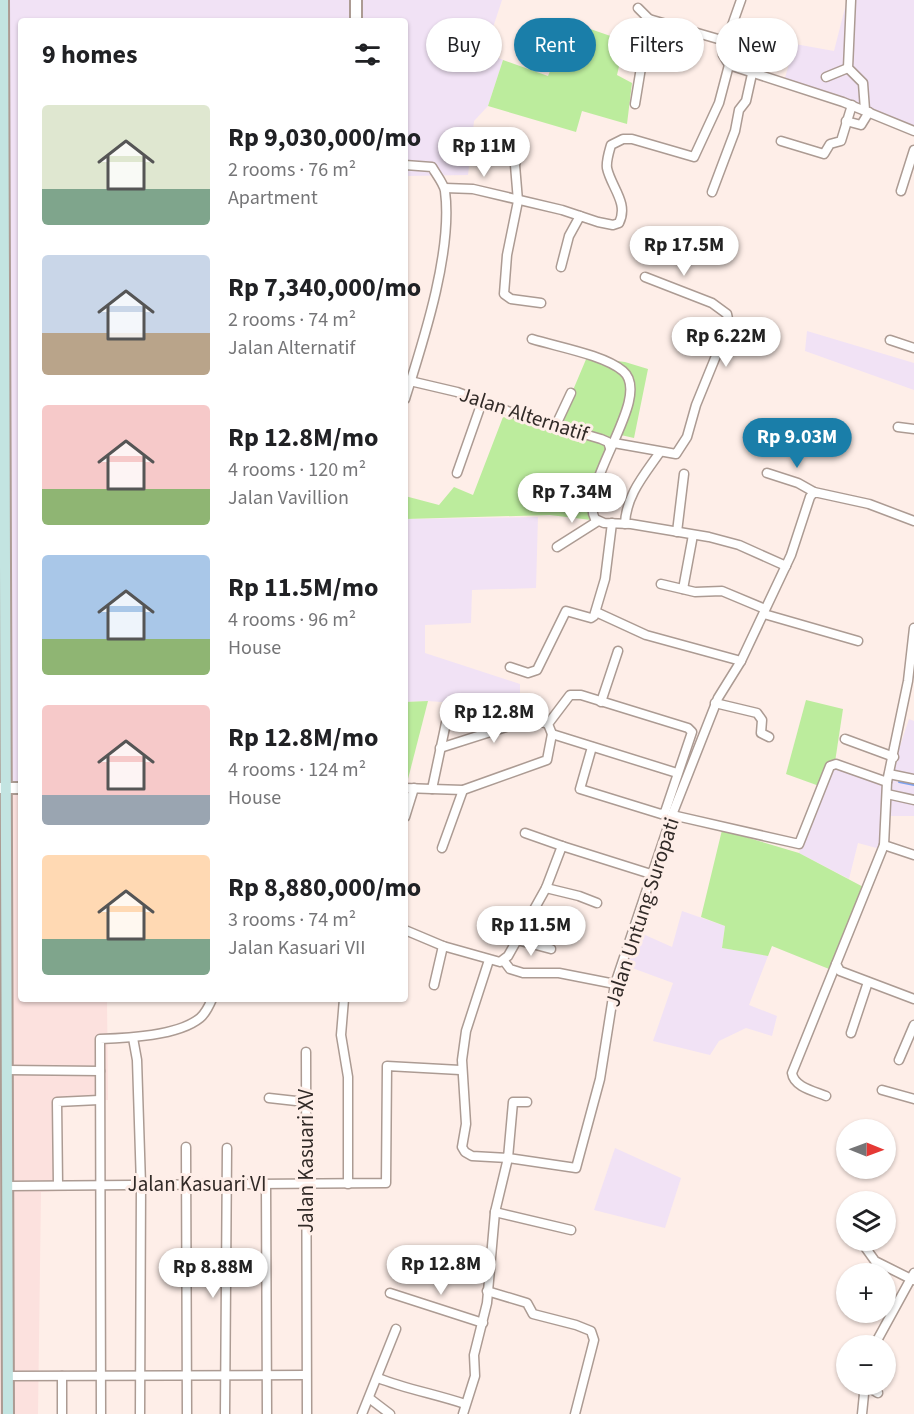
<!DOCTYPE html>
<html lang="en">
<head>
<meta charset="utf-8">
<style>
	body { margin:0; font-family:"Source Sans 3",sans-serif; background:#f6f6f6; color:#202124; height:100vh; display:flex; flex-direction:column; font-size:22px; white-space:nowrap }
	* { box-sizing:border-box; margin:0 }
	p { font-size:20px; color:#757577 }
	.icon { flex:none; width:33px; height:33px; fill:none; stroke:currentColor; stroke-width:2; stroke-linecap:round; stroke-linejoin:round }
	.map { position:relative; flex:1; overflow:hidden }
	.drawer { position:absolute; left:18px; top:18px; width:390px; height:984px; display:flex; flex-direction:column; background:#fff; border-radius:6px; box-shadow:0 2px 4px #0004 }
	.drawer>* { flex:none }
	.banner { position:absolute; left:426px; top:18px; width:398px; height:54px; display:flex; gap:12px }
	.needle { width:39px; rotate:91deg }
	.controls { position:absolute; left:836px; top:1119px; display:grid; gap:12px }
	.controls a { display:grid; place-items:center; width:60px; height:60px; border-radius:50%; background:#fff; box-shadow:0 2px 4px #0004; font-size:30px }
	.price { position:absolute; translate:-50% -51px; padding:0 14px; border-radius:21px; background:#fff; color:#222; font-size:20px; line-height:39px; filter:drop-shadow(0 2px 3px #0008) }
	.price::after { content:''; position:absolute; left:50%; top:36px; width:18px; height:14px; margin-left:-9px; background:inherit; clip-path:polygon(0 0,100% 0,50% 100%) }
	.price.active { background:#1a7ea9; color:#fff }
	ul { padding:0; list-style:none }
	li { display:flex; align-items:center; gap:18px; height:150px; padding:0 24px }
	li span { display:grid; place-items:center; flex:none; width:168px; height:120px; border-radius:6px; color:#555 }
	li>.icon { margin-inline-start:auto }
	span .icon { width:72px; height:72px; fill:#fffc; stroke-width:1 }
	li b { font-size:26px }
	h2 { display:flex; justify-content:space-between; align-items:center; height:72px; padding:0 24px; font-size:26px }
	.pill { padding:0 21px; border-radius:27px; background:#fff; box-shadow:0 2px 4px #0004; font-size:21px; line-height:54px }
	.pill.active { background:#1a7ea9; color:#fff }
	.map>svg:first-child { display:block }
	.commercial { fill:#fce1de }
	.industrial { fill:#f1e2f5 }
	.green { fill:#bcec9d }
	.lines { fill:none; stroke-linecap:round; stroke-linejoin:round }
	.stream { stroke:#7aa2f2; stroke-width:2 }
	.minor-casing { stroke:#ac9b93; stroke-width:11 }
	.tertiary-casing { stroke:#ac9b93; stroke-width:14 }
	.secondary-casing { stroke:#ac9b93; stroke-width:14 }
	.minor { stroke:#fff; stroke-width:8 }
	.tertiary { stroke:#fff; stroke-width:10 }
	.secondary { stroke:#c3e4e1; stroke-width:10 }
	.labels { text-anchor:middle; stroke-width:6; stroke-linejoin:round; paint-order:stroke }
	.street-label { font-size:21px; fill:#312a27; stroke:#feeee8 }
</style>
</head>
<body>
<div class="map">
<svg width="914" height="1414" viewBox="0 0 914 1414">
	<rect width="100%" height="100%" fill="#feeee8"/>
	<!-- commercial -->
	<polygon class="commercial" points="21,783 21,999 107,999 108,1100 57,1102 57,1191 41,1192 38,1414 0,1414 0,785"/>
	<!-- industrial -->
	<g class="industrial">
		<polygon points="0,0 502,0 485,52 503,60 488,106 474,121 468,175 405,176 405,21 21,21 21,783 0,785"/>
		<polygon points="847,0 914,0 914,127 784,81 795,44 834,51"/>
		<polygon points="807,331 914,363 914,390 805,351"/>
		<polygon points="538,517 536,588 472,590 471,623 425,625 425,653 520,684 520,708 428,701 405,702 405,519"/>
		<polygon points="909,719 914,721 914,816 887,816 884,850 858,843 849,879 799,853 822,787 835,762 889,779"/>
		<polygon points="682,911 725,926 722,948 768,956 749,1005 777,1016 772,1036 746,1028 719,1041 710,1055 653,1041 673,983 624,965 636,931 672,947"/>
		<polygon points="615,1148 681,1178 665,1228 594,1210"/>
	</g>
	<!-- green -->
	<g class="green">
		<polygon points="570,22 625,41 617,75 632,83 627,124 582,111 576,132 488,106 503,60 548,76"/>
		<polygon points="587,357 625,362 648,369 634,438 612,433 591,520 550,515 405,519 405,496 439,505 454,487 473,495 503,417 557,428"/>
		<polygon points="806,700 843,709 835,762 822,787 786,774"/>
		<polygon points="428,701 408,779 405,777 405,702"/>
		<polygon points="722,830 799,853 869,890 834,971 772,946 768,956 722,948 725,926 701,917"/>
	</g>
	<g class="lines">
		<!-- stream -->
		<polyline class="stream" points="899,782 914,785"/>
		<!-- minor casing -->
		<g class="minor-casing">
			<g id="minor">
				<polyline points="741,0 724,48 723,55 729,65 843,102 914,131"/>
				<polyline points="851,0 848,68 863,83 865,110"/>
				<polyline points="638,8 649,19 725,41"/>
				<polyline points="826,77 848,68"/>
				<polyline points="635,104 649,19"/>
				<polyline points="846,121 861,125 869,112"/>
				<polyline points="781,141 824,154 830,144 841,141 852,105"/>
				<polyline points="524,147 518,154 515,165 518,201 507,255 504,294 511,299 541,303"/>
				<path d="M405,165L432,167C436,174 444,184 445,191C453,251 423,342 405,399"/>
				<path d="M445,188L473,189L562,210L598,222L613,225L619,223C629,203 611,187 607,168C606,161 609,152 611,145L623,139H632L694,157L719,103L729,65"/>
				<polyline points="901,191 914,150"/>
				<polyline points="712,192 735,131 739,110 746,101 752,74"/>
				<polyline points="561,267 569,236 580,216"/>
				<path d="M532,339C558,347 604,355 623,371C654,397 577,484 595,519L604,523L631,524L709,537L739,545L786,566"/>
				<polyline points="890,340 914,348"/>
				<polyline points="410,381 457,392 510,412 601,439 608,442 610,448"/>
				<polyline points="556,425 571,393"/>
				<polyline points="898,427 914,429"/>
				<polyline points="614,443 676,454 687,437 696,405 729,324 727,314 712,303 645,277"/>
				<polyline points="457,473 482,402"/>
				<polyline points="767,473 798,483 814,492"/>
				<path d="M625,524C626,495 645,474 660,452"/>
				<polyline points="677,532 684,474"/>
				<polyline points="557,547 598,521"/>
				<polyline points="661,584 695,592 722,591 765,609"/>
				<polyline points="683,589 693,535"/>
				<polyline points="596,612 646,635 741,661"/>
				<polyline points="764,614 858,641"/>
				<polyline points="914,628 908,681 887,782 884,845 836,964 840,971 914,999"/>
				<polyline points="510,667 528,673 537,670 566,611 591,618 594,616 605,579 612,523"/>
				<polyline points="601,702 618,651"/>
				<polyline points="715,703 757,713 762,720 761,733 769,737"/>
				<polyline points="552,734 677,773"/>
				<polyline points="845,739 894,757"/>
				<polyline points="440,748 531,719 548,724"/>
				<polyline points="889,774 914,779"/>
				<polyline points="405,788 432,789 450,704"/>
				<polyline points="432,789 463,790 547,760 552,734 548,724 570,695 581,695 688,728 692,732 665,812 661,814 580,789 592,747"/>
				<polyline points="887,794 914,800"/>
				<polyline points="672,815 799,844 830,766 836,764 887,782"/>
				<polyline points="405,817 414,788"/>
				<polyline points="525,833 562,846"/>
				<polyline points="884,845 914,855"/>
				<polyline points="442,848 463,790"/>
				<polyline points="546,888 579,896 597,903"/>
				<polyline points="405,930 443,946 500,962 508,956 546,888 562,846 654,875"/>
				<polyline points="517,940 551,949"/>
				<polyline points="489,960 466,1031 462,1060 466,1124 462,1147 465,1152 472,1156 508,1158 513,1102 527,1102"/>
				<polyline points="504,961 510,969 523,973 559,973 615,984"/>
				<polyline points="434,985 443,946"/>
				<polyline points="344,999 341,1035 348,1077 348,1184"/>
				<polyline points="851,1033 868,982"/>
				<polyline points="133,1038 137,1060 141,1185 140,1414"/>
				<polyline points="306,1052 307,1414"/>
				<polyline points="899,1060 914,1025"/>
				<polyline points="8,1070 100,1071"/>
				<polyline points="882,1090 914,1099"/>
				<path d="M826,1096C814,1091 794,1087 792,1073L836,964"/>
				<polyline points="269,1098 305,1102"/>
				<polyline points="186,1147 187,1414"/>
				<polyline points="266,1184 267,1414"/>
				<polyline points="58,1185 57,1102 99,1100"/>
				<polyline points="8,1186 386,1183 387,1066 460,1070"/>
				<polyline points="495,1212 571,1230"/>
				<polyline points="860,1240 875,1261 913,1280"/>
				<polyline points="487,1291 527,1303 533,1314 576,1325 591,1331 594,1340 575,1414"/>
				<polyline points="390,1293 483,1323"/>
				<polyline points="874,1346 914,1273"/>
				<polyline points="8,1376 306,1375"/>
				<path d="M378,1378C406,1389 435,1394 465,1404"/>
				<polyline points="865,1385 878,1393"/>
				<polyline points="369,1398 390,1414"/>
				<polyline points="62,1414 62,1376"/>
				<path d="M101,1414L100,1039C127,1038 178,1036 200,1018C206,1013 209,1006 212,999"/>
				<polyline points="225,1414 227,1148"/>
				<polyline points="362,1414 396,1329"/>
				<polyline points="463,1414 475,1376 474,1355 487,1303 495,1212 508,1158 576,1168 600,1079 615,984 672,815 718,698 741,661 791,555 810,497 814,492 869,504 914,521"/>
				<polyline points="862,1414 865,1384"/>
			</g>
		</g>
		<!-- tertiary casing -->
		<g class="tertiary-casing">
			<g id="tertiary">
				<polyline points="356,21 356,0"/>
				<polyline points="0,788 21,788"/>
			</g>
		</g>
		<!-- secondary casing -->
		<g class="secondary-casing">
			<polyline id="secondary" points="3,0 8,1414"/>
		</g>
		<!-- minor -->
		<use href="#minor" class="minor"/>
		<!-- tertiary -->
		<use href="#tertiary" class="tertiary"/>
		<!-- secondary -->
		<use href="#secondary" class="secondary"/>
	</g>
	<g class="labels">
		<!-- street labels -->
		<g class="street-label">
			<text transform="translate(524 414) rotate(18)" y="7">Jalan Alternatif</text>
			<text transform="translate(642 912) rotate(-72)" y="7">Jalan Untung Suropati</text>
			<text transform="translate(306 1161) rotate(-90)" y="7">Jalan Kasuari XV</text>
			<text x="197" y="1191">Jalan Kasuari VI</text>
		</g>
	</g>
</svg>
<div class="controls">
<a><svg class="needle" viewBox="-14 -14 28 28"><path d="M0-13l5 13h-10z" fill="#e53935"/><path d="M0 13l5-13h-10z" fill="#757577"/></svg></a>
<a><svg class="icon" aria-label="layers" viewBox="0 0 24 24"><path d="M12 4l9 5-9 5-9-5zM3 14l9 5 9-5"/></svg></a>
<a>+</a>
<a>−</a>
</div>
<b class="price" style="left:484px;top:178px">Rp 11M</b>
<b class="price" style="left:684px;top:277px">Rp 17.5M</b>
<b class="price" style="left:726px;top:368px">Rp 6.22M</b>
<b class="price active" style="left:797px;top:469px">Rp 9.03M</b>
<b class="price" style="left:572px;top:524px">Rp 7.34M</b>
<b class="price" style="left:494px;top:744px">Rp 12.8M</b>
<b class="price" style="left:531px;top:957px">Rp 11.5M</b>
<b class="price" style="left:441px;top:1296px">Rp 12.8M</b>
<b class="price" style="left:213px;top:1299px">Rp 8.88M</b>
<div class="banner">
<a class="pill">Buy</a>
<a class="pill active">Rent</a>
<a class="pill">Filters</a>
<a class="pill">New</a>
</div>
<section class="drawer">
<h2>9 homes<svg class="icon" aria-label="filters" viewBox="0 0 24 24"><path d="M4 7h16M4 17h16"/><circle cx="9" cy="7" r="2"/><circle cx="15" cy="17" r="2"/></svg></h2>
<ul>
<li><span style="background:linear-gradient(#dfe7d0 70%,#7fa58c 0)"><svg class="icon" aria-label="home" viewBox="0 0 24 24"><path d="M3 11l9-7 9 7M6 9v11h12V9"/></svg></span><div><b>Rp 9,030,000/mo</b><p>2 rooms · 76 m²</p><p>Apartment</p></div></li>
<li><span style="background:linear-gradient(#c9d6e8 65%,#b9a48a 0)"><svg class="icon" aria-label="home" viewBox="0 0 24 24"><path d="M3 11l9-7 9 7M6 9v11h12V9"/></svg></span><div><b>Rp 7,340,000/mo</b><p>2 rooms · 74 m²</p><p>Jalan Alternatif</p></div></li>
<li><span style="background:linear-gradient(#f6c9c9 70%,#8fb573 0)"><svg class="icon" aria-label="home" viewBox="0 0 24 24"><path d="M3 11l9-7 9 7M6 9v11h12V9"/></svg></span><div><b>Rp 12.8M/mo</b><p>4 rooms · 120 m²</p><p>Jalan Vavillion</p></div></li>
<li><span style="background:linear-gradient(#a9c7e8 70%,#8fb573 0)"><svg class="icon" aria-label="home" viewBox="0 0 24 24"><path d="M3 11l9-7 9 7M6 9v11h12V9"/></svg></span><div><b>Rp 11.5M/mo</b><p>4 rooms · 96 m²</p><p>House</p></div></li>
<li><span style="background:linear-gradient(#f6c9c9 75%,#9aa5b1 0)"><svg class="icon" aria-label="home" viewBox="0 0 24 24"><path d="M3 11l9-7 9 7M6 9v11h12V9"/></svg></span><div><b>Rp 12.8M/mo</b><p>4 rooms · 124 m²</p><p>House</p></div></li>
<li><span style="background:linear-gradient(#ffd9b3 70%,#7fa58c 0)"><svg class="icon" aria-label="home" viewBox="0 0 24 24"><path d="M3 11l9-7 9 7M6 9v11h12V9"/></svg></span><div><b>Rp 8,880,000/mo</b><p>3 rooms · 74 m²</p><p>Jalan Kasuari VII</p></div></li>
</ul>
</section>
</div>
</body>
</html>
